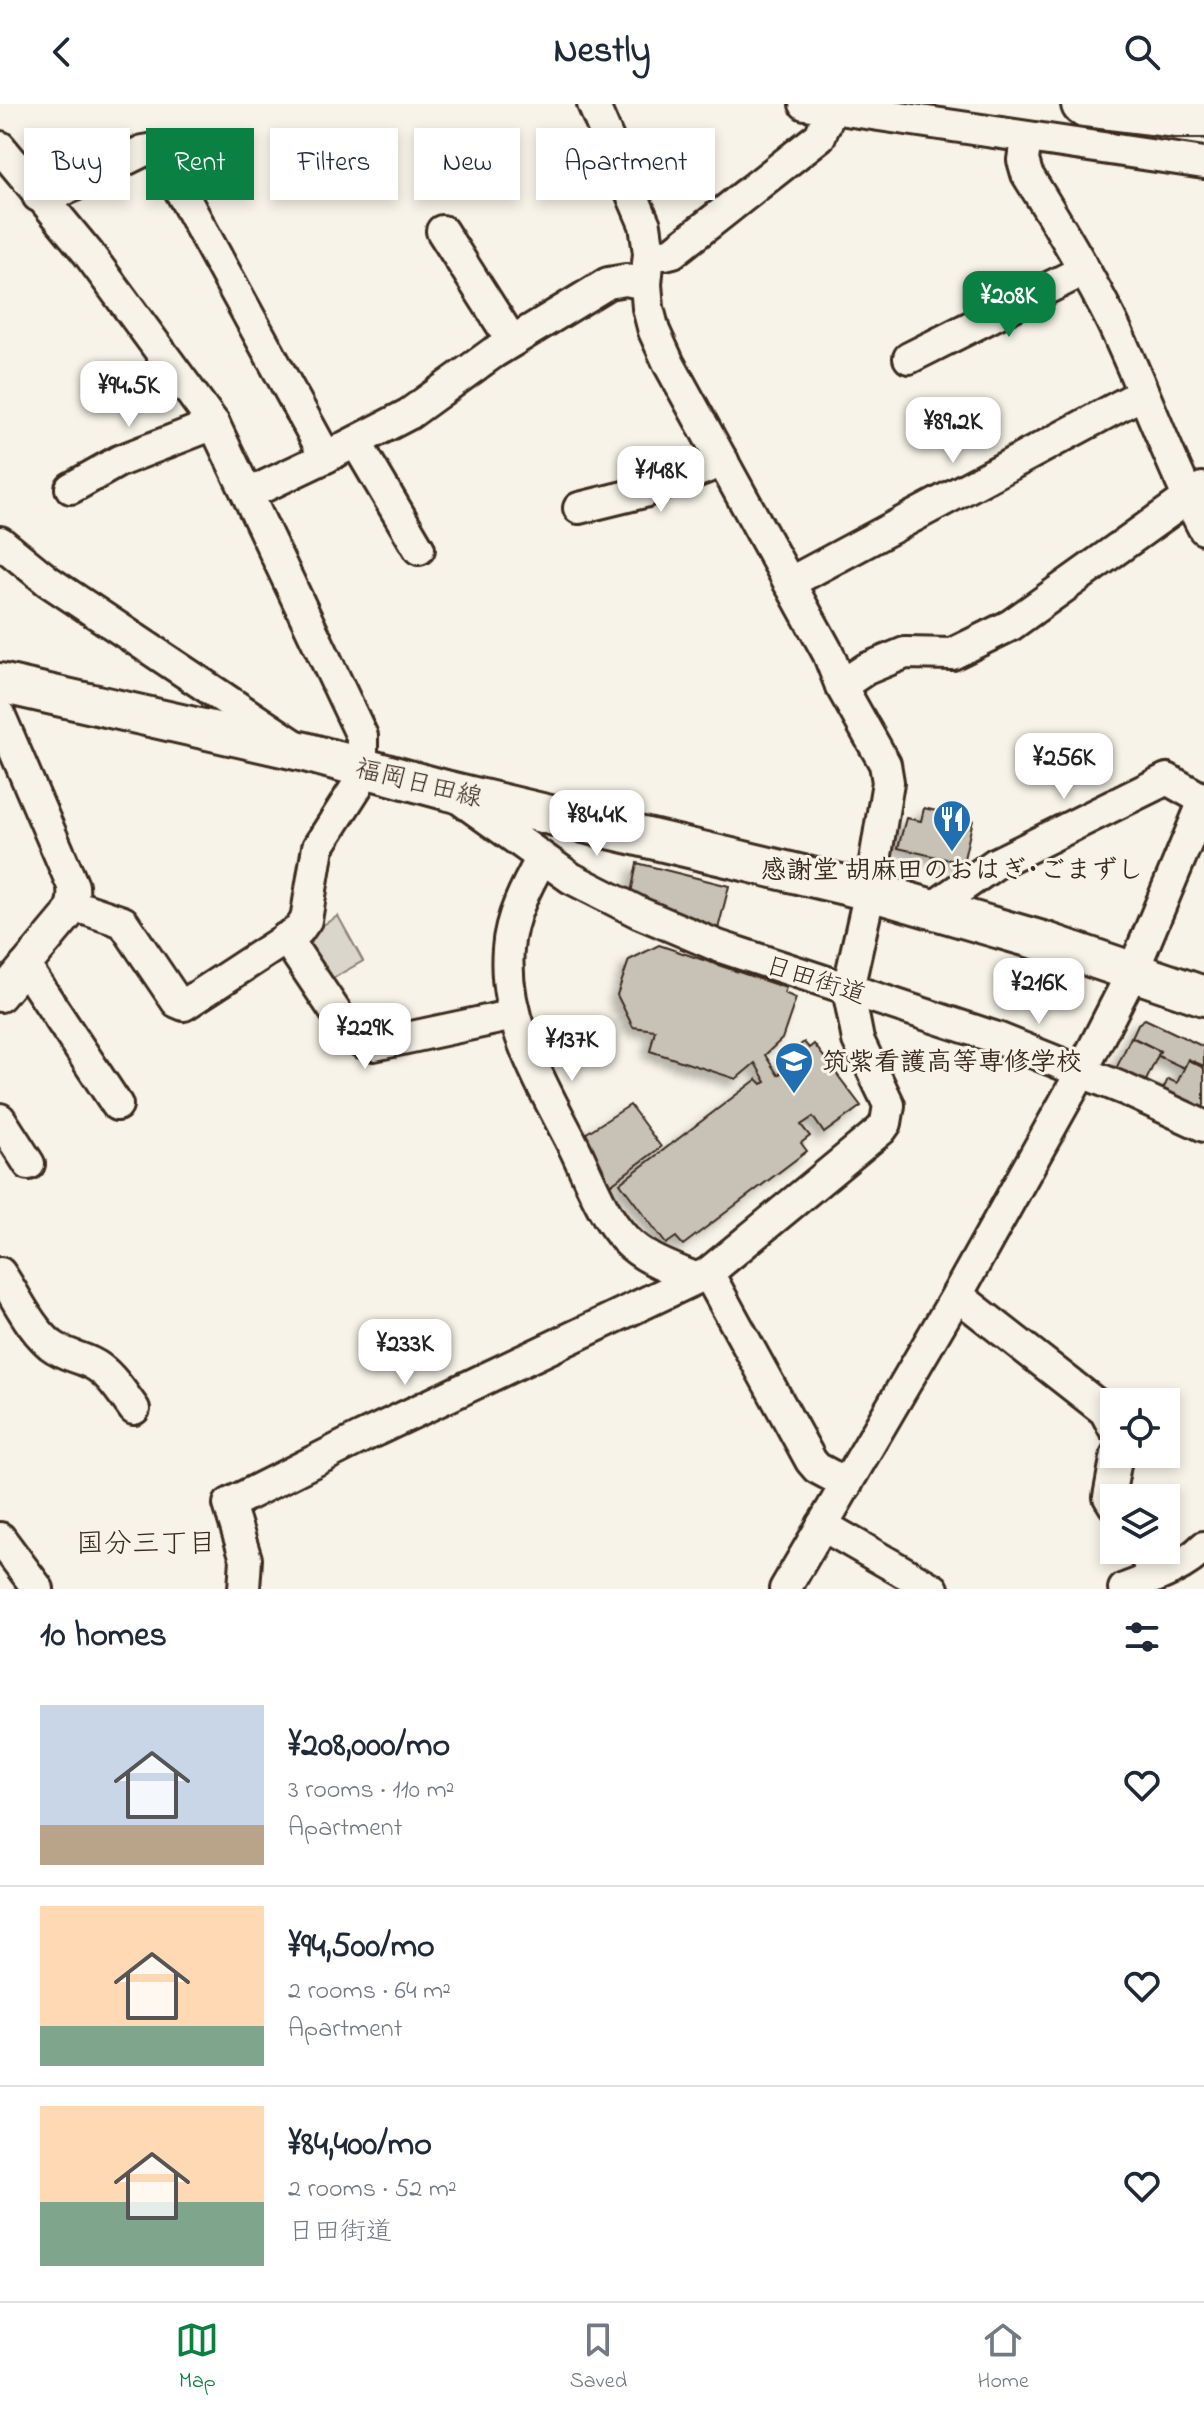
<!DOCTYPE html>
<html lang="en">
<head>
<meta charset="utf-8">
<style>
	body { margin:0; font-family:"Indie Flower","Klee One",sans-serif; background:#f6f6f7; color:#1f2937; height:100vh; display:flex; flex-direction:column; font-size:30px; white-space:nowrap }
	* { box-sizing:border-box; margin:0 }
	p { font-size:26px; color:#747a83 }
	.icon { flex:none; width:44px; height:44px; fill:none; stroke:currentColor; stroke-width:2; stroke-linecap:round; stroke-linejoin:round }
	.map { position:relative; height:1485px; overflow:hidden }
	.details { display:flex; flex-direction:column; background:#fff; flex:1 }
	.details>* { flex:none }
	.banner { position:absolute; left:24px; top:24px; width:800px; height:72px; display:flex; gap:16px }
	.tools { position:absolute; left:1100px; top:1284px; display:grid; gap:16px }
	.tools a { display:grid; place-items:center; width:80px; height:80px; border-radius:0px; background:#fff; box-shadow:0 4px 12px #0003; font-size:40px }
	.price { position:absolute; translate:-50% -68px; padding:0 18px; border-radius:16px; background:#fff; color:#222; font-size:26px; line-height:52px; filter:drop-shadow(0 2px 4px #0008) }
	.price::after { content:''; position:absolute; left:50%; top:48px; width:24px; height:18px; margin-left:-12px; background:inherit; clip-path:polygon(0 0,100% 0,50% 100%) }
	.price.current { background:#0b8043; color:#fff }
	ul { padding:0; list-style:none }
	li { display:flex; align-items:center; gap:24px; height:200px; padding:0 40px }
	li+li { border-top:2px solid #e0e1e3 }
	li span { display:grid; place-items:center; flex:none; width:224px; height:160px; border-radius:0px; color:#555 }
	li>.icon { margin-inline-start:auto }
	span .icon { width:96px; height:96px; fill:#fffc; stroke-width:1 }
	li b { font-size:34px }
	h2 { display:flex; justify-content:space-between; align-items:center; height:96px; padding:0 40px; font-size:34px }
	.pill { padding:0 28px; border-radius:0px; background:#fff; box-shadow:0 4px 12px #0003; font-size:28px; line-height:72px }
	.pill.current { background:#0b8043; color:#fff }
	header { display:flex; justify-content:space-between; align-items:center; height:104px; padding:0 40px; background:#fff; font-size:36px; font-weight:700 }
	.dock { display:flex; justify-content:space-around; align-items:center; height:112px; border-top:2px solid #e0e1e3; background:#fff; font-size:22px; color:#747a83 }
	.dock a { display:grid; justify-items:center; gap:4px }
	.dock .current { color:#0b8043 }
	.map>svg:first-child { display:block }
	.green { fill:#dbd6cb; stroke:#8b8074; stroke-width:2 }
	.building { fill:#c8c1b6; stroke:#3b2a1e; stroke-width:2; filter:url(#shadow) }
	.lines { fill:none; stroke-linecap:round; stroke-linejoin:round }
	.minor-casing { stroke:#3b2a1e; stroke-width:36 }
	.major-casing { stroke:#3b2a1e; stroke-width:44 }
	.highway-casing { stroke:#3b2a1e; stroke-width:50 }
	.minor { stroke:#f7f3e8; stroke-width:30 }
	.major { stroke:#f7f3e8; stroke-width:38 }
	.highway { stroke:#f7f3e8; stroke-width:44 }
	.labels { text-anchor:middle; stroke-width:6; stroke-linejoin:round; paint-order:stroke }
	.street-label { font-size:26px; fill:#3b2a1e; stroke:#f7f3e8 }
	.poi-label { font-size:26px; font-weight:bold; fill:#3b2a1e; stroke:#f7f3e8 }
	.neighbourhood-label { font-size:28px; fill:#3b2a1e; stroke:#f7f3e8 }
</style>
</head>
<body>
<header><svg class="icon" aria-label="back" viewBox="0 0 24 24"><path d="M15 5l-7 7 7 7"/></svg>Nestly<svg class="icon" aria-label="search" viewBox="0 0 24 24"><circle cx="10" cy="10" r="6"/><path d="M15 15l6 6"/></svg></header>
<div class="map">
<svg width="1204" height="1485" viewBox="0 0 1204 1485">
	<defs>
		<filter id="shadow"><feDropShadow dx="-7" dy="7" stdDeviation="4" flood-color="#0004"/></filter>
	</defs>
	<rect width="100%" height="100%" fill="#f7f3e8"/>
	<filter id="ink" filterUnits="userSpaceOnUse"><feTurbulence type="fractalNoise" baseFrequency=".0125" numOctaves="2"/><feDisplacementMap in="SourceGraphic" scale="16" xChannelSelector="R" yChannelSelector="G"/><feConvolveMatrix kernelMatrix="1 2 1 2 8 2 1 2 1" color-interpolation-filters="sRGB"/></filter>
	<g filter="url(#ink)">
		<!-- green -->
		<polygon class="green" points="338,812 363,857 333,874 311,842 315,826"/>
		<!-- building -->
		<g class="building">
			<polygon points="924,704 973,716 963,759 898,744 906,714 921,717"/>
			<polygon points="637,759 729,782 717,829 630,794"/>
			<polygon points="659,841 786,884 784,889 796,894 782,935 765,951 778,971 785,966 779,957 804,938 809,944 814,940 861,1002 824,1029 813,1013 801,1021 810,1032 801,1039 807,1047 683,1141 676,1133 666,1140 620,1079 757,975 762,980 766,978 755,959 736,975 650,947 655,926 633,923 617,891 629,856"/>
			<polygon points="1145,915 1204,943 1204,962 1188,955 1184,964 1158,952 1160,947 1132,933 1138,920"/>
			<polygon points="1131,933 1160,947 1144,981 1115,967"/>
			<polygon points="1188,956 1204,964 1204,1001 1200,1010 1160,992 1168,975 1177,979"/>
			<polygon points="630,1001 661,1043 610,1081 585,1030"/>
		</g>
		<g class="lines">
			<!-- minor casing -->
			<g class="minor-casing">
				<g id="minor">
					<polyline points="805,0 1204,59"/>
					<path d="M1026,35L1023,56L1027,70C1057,118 1087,167 1112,218C1145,287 1169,358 1204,425"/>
					<polyline points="0,43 88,149 214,320 362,632 362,664 357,682 318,743 306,816 299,826 184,901 177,898 123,818 73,801"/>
					<polyline points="38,92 64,86 143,47 155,45 163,55 326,353"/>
					<polyline points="442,127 512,237"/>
					<polyline points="649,149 665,150 673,148 820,32 832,4"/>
					<polyline points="909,254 1084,166"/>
					<polyline points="356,338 419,445"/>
					<polyline points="71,384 119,357 214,320"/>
					<polyline points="248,390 326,353 409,310 493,249 608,179 626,176 646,180"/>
					<polyline points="579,404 644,388 723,357"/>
					<polyline points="0,438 48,477 294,641"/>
					<polyline points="789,479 1142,290"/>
					<polyline points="841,582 866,565 905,549 952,550 1011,521 1202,384"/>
					<path d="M0,612L73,782C74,795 73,801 67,812L0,892"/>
					<polyline points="456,692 571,774 640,809 718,842 997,934 1124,985 1204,1022"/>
					<path d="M542,754C527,781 510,813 508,845C502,918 544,983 575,1045C590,1076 602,1111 626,1136C644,1155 671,1164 695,1174"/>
					<polyline points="932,804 995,760 1167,675 1204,696"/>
					<polyline points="286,834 349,928 362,938 374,941 514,911"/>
					<polyline points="25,862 117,1001"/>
					<polyline points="0,1015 29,1060"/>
					<path d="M0,1169C16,1192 29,1223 51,1241C64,1251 77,1252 91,1259C110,1268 122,1289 134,1305"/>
					<polyline points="708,1169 811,1357 817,1364 847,1380"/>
					<polyline points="957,1191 1105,1307 1114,1324"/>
					<polyline points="1114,1401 1109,1393 1117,1350"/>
					<polyline points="822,1421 933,1485"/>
					<polyline points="0,1434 38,1485"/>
					<polyline points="1141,1446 1157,1472"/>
					<polyline points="244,1485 246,1455 229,1400 362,1333 708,1169 881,1026 886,1019 889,1001 858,936 848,885 870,787 888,678 885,660 841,582 828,549 669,260 654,227 648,204 646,180 649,149 645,121 593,0"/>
					<polyline points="785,1485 957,1191 1081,969 1133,867 1204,697"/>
					<path d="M1124,1485C1152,1474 1182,1465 1204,1443"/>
				</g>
			</g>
			<!-- major casing -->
			<g class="major-casing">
				<polyline id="major" points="0,579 305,648 449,687 870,787 1049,839 1204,892"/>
			</g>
			<!-- highway casing -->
			<g class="highway-casing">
				<polyline id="highway" points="1084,0 1175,11 1204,11"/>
			</g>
			<!-- minor -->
			<use href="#minor" class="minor"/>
			<!-- major -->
			<use href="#major" class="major"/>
			<!-- highway -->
			<use href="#highway" class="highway"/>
		</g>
	</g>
	<!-- icons -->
	<defs>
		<g id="restaurant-pin" transform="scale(2)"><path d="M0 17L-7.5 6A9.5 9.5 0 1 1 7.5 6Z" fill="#1f6fb2" stroke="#f7f3e8"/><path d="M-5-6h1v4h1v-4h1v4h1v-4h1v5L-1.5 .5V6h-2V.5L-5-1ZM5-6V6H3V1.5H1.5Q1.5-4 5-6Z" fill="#fff"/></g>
		<g id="school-pin" transform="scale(2)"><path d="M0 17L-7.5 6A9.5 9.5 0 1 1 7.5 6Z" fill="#1f6fb2" stroke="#f7f3e8"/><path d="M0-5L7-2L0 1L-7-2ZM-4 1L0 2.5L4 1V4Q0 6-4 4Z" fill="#fff"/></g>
	</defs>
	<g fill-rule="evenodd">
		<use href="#restaurant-pin" x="952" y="715"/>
		<use href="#school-pin" x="794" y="957"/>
	</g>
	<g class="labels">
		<!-- street labels -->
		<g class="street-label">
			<text transform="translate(419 678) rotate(14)" y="9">福岡日田線</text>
			<text transform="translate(816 875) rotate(18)" y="9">日田街道</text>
		</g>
		<!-- poi labels -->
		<g class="poi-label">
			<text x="952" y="774">感謝堂 胡麻田のおはぎ･ごまずし</text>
			<text x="822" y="966" text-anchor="start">筑紫看護高等専修学校</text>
		</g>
		<!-- neighbourhood labels -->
		<g class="neighbourhood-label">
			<text x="146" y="1448">国分三丁目</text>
		</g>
	</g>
</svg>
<div class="tools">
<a><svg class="icon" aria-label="locate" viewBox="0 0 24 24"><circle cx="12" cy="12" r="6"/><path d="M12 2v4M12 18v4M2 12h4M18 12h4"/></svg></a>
<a><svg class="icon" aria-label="layers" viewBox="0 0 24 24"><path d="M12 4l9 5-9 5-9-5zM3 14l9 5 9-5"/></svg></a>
</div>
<b class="price current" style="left:1009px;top:235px">¥208K</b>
<b class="price" style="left:129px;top:325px">¥94.5K</b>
<b class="price" style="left:953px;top:361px">¥89.2K</b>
<b class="price" style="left:661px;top:410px">¥148K</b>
<b class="price" style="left:1064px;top:697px">¥256K</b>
<b class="price" style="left:597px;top:754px">¥84.4K</b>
<b class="price" style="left:1039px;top:922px">¥216K</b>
<b class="price" style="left:365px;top:967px">¥229K</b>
<b class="price" style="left:572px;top:979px">¥137K</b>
<b class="price" style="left:405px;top:1283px">¥233K</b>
<div class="banner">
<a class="pill">Buy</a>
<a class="pill current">Rent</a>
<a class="pill">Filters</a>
<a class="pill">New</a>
<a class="pill">Apartment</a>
</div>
</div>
<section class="details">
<h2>10 homes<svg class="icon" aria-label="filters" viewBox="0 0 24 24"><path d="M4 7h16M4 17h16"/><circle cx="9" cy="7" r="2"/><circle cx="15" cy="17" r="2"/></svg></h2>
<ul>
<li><span style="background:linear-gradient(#c9d6e8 75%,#b9a48a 0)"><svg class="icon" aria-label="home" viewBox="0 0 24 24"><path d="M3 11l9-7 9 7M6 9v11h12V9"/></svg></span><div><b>¥208,000/mo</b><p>3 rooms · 110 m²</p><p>Apartment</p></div><svg class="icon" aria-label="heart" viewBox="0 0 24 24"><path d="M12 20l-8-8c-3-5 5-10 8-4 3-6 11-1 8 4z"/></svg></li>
<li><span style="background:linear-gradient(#ffd9b3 75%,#7fa58c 0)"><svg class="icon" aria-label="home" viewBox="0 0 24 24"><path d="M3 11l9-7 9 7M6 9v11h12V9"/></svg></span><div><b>¥94,500/mo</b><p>2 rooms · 64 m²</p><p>Apartment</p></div><svg class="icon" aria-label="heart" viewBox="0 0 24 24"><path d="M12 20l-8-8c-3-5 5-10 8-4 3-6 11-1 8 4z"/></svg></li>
<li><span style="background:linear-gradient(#ffd9b3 60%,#7fa58c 0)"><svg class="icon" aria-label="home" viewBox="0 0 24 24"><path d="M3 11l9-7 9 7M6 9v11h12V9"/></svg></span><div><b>¥84,400/mo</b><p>2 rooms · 52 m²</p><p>日田街道</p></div><svg class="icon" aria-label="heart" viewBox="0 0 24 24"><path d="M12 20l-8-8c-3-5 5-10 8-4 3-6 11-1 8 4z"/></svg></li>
</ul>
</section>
<nav class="dock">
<a class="current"><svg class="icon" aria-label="map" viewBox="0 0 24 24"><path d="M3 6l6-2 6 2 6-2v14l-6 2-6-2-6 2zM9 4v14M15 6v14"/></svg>Map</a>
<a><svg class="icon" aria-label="saved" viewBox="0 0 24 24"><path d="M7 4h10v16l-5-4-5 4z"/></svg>Saved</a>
<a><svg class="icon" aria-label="home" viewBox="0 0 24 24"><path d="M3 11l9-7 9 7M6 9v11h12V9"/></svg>Home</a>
</nav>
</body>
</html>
